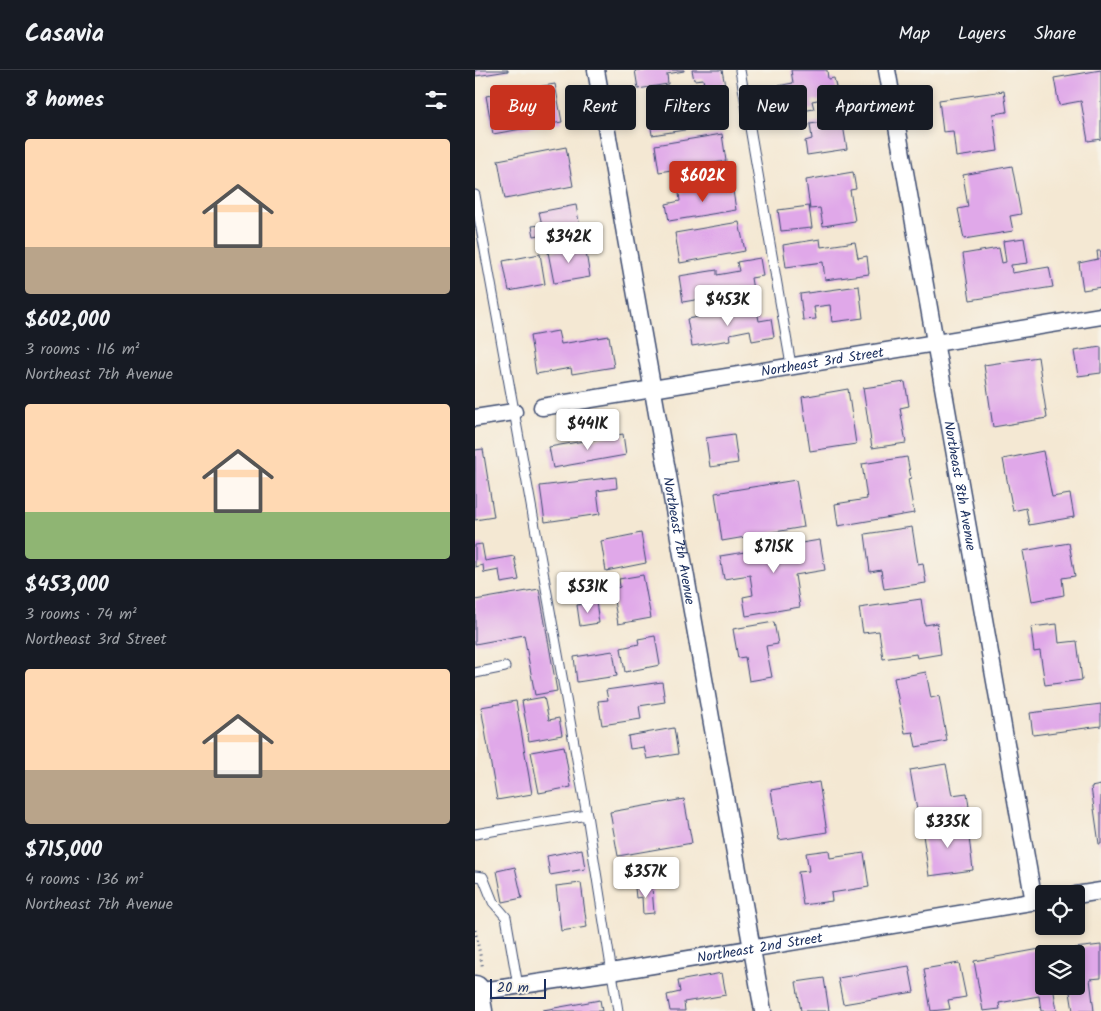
<!DOCTYPE html>
<html lang="en">
<head>
<meta charset="utf-8">
<style>
	body { margin:0; font-family:Kalam,sans-serif; background:#242831; color:#f1f3f6; height:100vh; display:flex; flex-direction:column; font-size:19px; white-space:nowrap }
	* { box-sizing:border-box; margin:0 }
	p { font-size:16px; color:#9ea1a6 }
	.icon { flex:none; width:28px; height:28px; fill:none; stroke:currentColor; stroke-width:2; stroke-linecap:round; stroke-linejoin:round }
	.map { position:relative; flex:1; overflow:hidden }
	.panel { display:flex; flex-direction:column; background:#171b24; width:475px }
	.panel>* { flex:none }
	.top-card { position:absolute; left:15px; top:15px; width:475px; height:45px; display:flex; gap:10px }
	.tools { position:absolute; left:560px; top:815px; display:grid; gap:10px }
	.tools a { display:grid; place-items:center; width:50px; height:50px; border-radius:5px; background:#171b24; box-shadow:0 2px 8px #0003; font-size:25px }
	.scale { position:absolute; left:15px; bottom:12px; width:56px; box-sizing:border-box; padding-left:5px; border:2px solid #1b2f5e; border-top:0; font-size:14px; line-height:18px; white-space:nowrap; color:#1b2f5e; -webkit-text-stroke:4px #f7f3e8; paint-order:stroke }
	.price { position:absolute; translate:-50% -42px; padding:0 11px; border-radius:5px; background:#fff; color:#222; font-size:16px; line-height:32px; filter:drop-shadow(0 1px 2px #0008) }
	.price::after { content:''; position:absolute; left:50%; top:30px; width:15px; height:11px; margin-left:-8px; background:inherit; clip-path:polygon(0 0,100% 0,50% 100%) }
	.price.on { background:#c8321e; color:#fff }
	ul { padding:0; list-style:none }
	li { display:grid; align-content:center; gap:10px; height:265px; padding:0 25px }
	li span { display:grid; place-items:center; height:155px; border-radius:5px; color:#555 }
	li>.icon { margin-inline-start:auto }
	span .icon { width:90px; height:90px; fill:#fffc; stroke-width:1 }
	li b { font-size:21px }
	h2 { display:flex; justify-content:space-between; align-items:center; height:60px; padding:0 25px; font-size:21px }
	.pill { padding:0 18px; border-radius:5px; background:#171b24; box-shadow:0 2px 8px #0003; font-size:18px; line-height:45px }
	.pill.on { background:#c8321e; color:#fff }
	header { display:flex; align-items:center; gap:30px; box-sizing:border-box; height:70px; padding:0 25px; background:#171b24; border-bottom:1px solid #363941 }
	header strong { font-size:24px }
	nav { display:flex; gap:28px; margin-inline-start:auto; font-size:18px }
	main { display:flex; flex:1; min-height:0 }
	.map>svg:first-child { display:block }
	.building { fill:#e0a8e9 }
	.lines { fill:none; stroke-linecap:round; stroke-linejoin:round }
	.service-casing { stroke:#3c4b70; stroke-width:11 }
	.minor-casing { stroke:#3c4b70; stroke-width:19 }
	.primary-casing { stroke:#3c4b70; stroke-width:29 }
	.path { stroke:#3c4b70; stroke-width:3; stroke-dasharray:1 4; stroke-linecap:butt }
	.service { stroke:#fff; stroke-width:9 }
	.minor { stroke:#fff; stroke-width:16 }
	.primary { stroke:#fff; stroke-width:26 }
	.labels { text-anchor:middle; stroke-width:5; stroke-linejoin:round; paint-order:stroke }
	.street-label { font-size:14px; fill:#1b2f5e; stroke:#f7f3e8 }
</style>
</head>
<body>
<header>
<strong>Casavia</strong>
<nav><a>Map</a><a>Layers</a><a>Share</a></nav>
</header>
<main>
<section class="panel">
<h2>8 homes<svg class="icon" aria-label="filters" viewBox="0 0 24 24"><path d="M4 7h16M4 17h16"/><circle cx="9" cy="7" r="2"/><circle cx="15" cy="17" r="2"/></svg></h2>
<ul>
<li><span style="background:linear-gradient(#ffd9b3 70%,#b9a48a 0)"><svg class="icon" aria-label="home" viewBox="0 0 24 24"><path d="M3 11l9-7 9 7M6 9v11h12V9"/></svg></span><div><b>$602,000</b><p>3 rooms · 116 m²</p><p>Northeast 7th Avenue</p></div></li>
<li><span style="background:linear-gradient(#ffd9b3 70%,#8fb573 0)"><svg class="icon" aria-label="home" viewBox="0 0 24 24"><path d="M3 11l9-7 9 7M6 9v11h12V9"/></svg></span><div><b>$453,000</b><p>3 rooms · 74 m²</p><p>Northeast 3rd Street</p></div></li>
<li><span style="background:linear-gradient(#ffd9b3 65%,#b9a48a 0)"><svg class="icon" aria-label="home" viewBox="0 0 24 24"><path d="M3 11l9-7 9 7M6 9v11h12V9"/></svg></span><div><b>$715,000</b><p>4 rooms · 136 m²</p><p>Northeast 7th Avenue</p></div></li>
</ul>
</section>
<div class="map">
<svg width="626" height="941" viewBox="0 0 626 941">
	<rect width="100%" height="100%" fill="#f7f3e8"/>
	<filter id="ink" filterUnits="userSpaceOnUse"><feTurbulence type="fractalNoise" baseFrequency=".02" numOctaves="2"/><feDisplacementMap in="SourceGraphic" scale="10" xChannelSelector="R" yChannelSelector="G"/><feConvolveMatrix kernelMatrix="1 2 1 2 8 2 1 2 1" color-interpolation-filters="sRGB"/></filter>
	<filter id="wash" filterUnits="userSpaceOnUse"><feTurbulence type="fractalNoise" baseFrequency=".0096" numOctaves="4" result="noise"/><feDisplacementMap in="SourceGraphic" scale="20" xChannelSelector="R" yChannelSelector="G"/><feGaussianBlur stdDeviation="1.12" result="paint"/><feColorMatrix in="noise" values="0 0 0 0 0 0 0 0 0 0 0 0 0 0 0 0 0 1.4 0 .05"/><feComposite in="paint" operator="in"/></filter>
	<g filter="url(#wash)">
		<rect width="100%" height="100%" fill="#f4e8d3"/>
		<g id="blocks">
			<!-- building -->
			<g class="building">
				<polygon points="0,0 33,0 33,1 1,6"/>
				<polygon points="160,0 209,0 209,1 192,4 193,14 163,19"/>
				<polygon points="217,0 247,0 250,16 230,20 228,9 219,10"/>
				<polygon points="316,0 352,0 353,9 359,8 363,26 337,31 339,39 296,46 292,18 318,13"/>
				<polygon points="626,0 626,69 613,71 606,31 584,35 579,8"/>
				<polygon points="80,14 87,52 18,64 11,26"/>
				<polygon points="529,21 532,42 518,44 523,81 481,87 478,61 468,62 464,30"/>
				<polygon points="212,31 216,59 177,65 173,37"/>
				<polygon points="367,49 372,79 332,85 330,71 337,69 335,54"/>
				<polygon points="247,64 251,91 184,102 180,75"/>
				<polygon points="91,77 98,116 30,129 23,90"/>
				<polygon points="537,96 546,144 535,146 538,161 489,169 483,139 493,137 488,105"/>
				<polygon points="378,102 381,119 375,120 380,151 348,156 345,138 335,139 331,110"/>
				<polygon points="257,114 261,140 194,151 191,134 205,131 204,123"/>
				<polygon points="101,135 105,158 59,166 57,156 67,155 64,142"/>
				<polygon points="334,136 337,158 306,161 303,140"/>
				<polygon points="264,152 270,181 205,193 200,163"/>
				<polygon points="549,168 553,193 536,195 537,203 574,197 578,217 495,230 488,184 524,178 527,193 531,192 528,171"/>
				<polygon points="345,169 346,177 380,172 383,188 392,186 394,204 350,210 348,192 311,197 308,175"/>
				<polygon points="110,176 115,207 79,213 73,182"/>
				<polygon points="622,181 626,181 626,217 608,220 604,193 623,189"/>
				<polygon points="65,184 70,214 34,221 28,191"/>
				<polygon points="285,188 288,206 276,208 278,220 208,232 204,206 242,200 242,205 264,201 262,192"/>
				<polygon points="384,216 388,248 357,252 355,235 339,237 341,249 328,250 325,224"/>
				<polygon points="265,240 266,243 282,240 284,251 296,249 299,267 277,271 275,260 255,264 256,270 217,276 212,249"/>
				<polygon points="83,261 86,274 134,266 139,297 97,304 96,298 61,304 55,266"/>
				<polygon points="626,277 626,303 603,306 599,281"/>
				<polygon points="563,287 572,348 518,357 509,295"/>
				<polygon points="430,312 434,336 425,338 431,373 397,378 388,318"/>
				<polygon points="373,319 381,374 335,381 327,327"/>
				<polygon points="148,364 151,385 78,398 74,377"/>
				<polygon points="259,364 263,393 235,397 231,368"/>
				<polygon points="8,379 19,447 0,450 0,380"/>
				<polygon points="568,381 577,427 595,424 599,447 554,455 551,438 538,441 528,389"/>
				<polygon points="432,387 436,408 433,409 439,443 363,456 360,434 392,429 387,394"/>
				<polygon points="141,407 142,418 122,421 125,444 70,452 65,416"/>
				<polygon points="321,410 329,457 247,471 240,423"/>
				<polygon points="437,457 443,494 448,493 451,513 409,519 406,500 395,502 390,464"/>
				<polygon points="166,463 171,493 131,501 126,471"/>
				<polygon points="345,470 350,500 320,505 325,537 271,546 268,527 278,525 275,505 249,509 245,486"/>
				<polygon points="594,473 600,506 587,508 589,525 557,531 548,481"/>
				<polygon points="7,474 10,491 39,486 44,510 26,513 24,500 9,503 8,495 0,497 0,475"/>
				<polygon points="168,505 176,548 143,554 137,519 145,517 144,509"/>
				<polygon points="64,519 82,621 60,625 49,565 0,574 0,530"/>
				<polygon points="446,529 450,555 462,553 466,584 442,588 441,584 408,589 404,561 388,563 384,538"/>
				<polygon points="121,532 124,553 105,556 102,535"/>
				<polygon points="299,552 303,574 291,576 297,607 274,611 270,587 263,588 258,559"/>
				<polygon points="582,554 584,573 602,571 607,610 570,615 565,581 559,582 556,557"/>
				<polygon points="180,566 185,595 150,602 146,578 164,574 163,569"/>
				<polygon points="138,581 142,606 102,612 99,587"/>
				<polygon points="451,602 456,628 464,626 472,671 441,677 438,662 430,663 419,608"/>
				<polygon points="187,612 190,632 164,636 166,649 127,655 123,631 133,630 131,620"/>
				<polygon points="69,627 74,650 84,648 87,665 54,671 47,631"/>
				<polygon points="41,631 57,724 22,730 6,637"/>
				<polygon points="626,634 626,656 558,665 555,643"/>
				<polygon points="199,658 203,684 172,689 169,677 155,679 153,666"/>
				<polygon points="89,676 96,717 64,723 56,682"/>
				<polygon points="471,694 477,725 492,723 494,737 443,746 435,700"/>
				<polygon points="344,712 352,762 304,770 296,720"/>
				<polygon points="626,715 626,774 624,774 616,717"/>
				<polygon points="209,729 217,773 143,786 135,742"/>
				<polygon points="492,751 498,800 454,806 447,758"/>
				<polygon points="107,779 110,799 75,805 72,786"/>
				<polygon points="354,780 355,788 389,783 394,817 356,823 357,831 328,835 323,802 334,801 331,783"/>
				<polygon points="40,797 47,828 28,832 22,801"/>
				<polygon points="106,813 112,857 86,861 81,816"/>
				<polygon points="177,817 179,843 168,844 167,827 161,828 160,818"/>
				<polygon points="626,875 626,908 615,909 619,941 598,941 594,916 601,916 601,911 604,910 600,878"/>
				<polygon points="565,879 568,897 563,898 565,910 569,909 569,916 578,916 582,941 566,941 564,926 524,933 525,939 508,941 499,891"/>
				<polygon points="484,893 491,927 473,930 475,939 456,941 449,899"/>
				<polygon points="434,896 439,922 368,934 363,908"/>
				<polygon points="247,903 251,925 209,932 210,941 195,941 192,925 205,922 203,911"/>
				<polygon points="349,908 354,941 326,941 321,912"/>
				<polygon points="125,930 127,941 69,941 68,940"/>
			</g>
		</g>
	</g>
	<g filter="url(#ink)">
		<use href="#blocks" fill-opacity="0" stroke="#3c4b70" stroke-width="1"/>
		<g class="lines">
			<!-- service casing -->
			<g class="service-casing">
				<g id="service">
					<polyline points="265,0 316,295"/>
					<polyline points="0,125 112,745 143,941"/>
					<polyline points="0,603 30,597"/>
					<polyline points="0,764 112,745"/>
					<polyline points="0,806 8,807 18,832 31,847 43,916"/>
				</g>
			</g>
			<!-- minor casing -->
			<g class="minor-casing">
				<g id="minor">
					<path id="s1" d="M121,0L288,941"/>
					<path id="s2" d="M412,0L559,832"/>
					<path id="s3" d="M67,337L626,246"/>
					<polyline points="0,348 39,342"/>
					<polyline points="601,825 626,821"/>
					<path id="s4" d="M0,922L136,902L568,830"/>
				</g>
			</g>
			<!-- primary casing -->
			<g class="primary-casing">
				<polyline id="primary" points="0,919 4,941"/>
			</g>
			<!-- path -->
			<polyline class="path" points="0,860 8,899"/>
			<!-- service -->
			<use href="#service" class="service"/>
			<!-- minor -->
			<use href="#minor" class="minor"/>
			<!-- primary -->
			<use href="#primary" class="primary"/>
		</g>
	</g>
	<g class="labels">
		<!-- street labels -->
		<g class="street-label">
			<text dy="5" stroke="none"><textPath href="#s3" startOffset="284">Northeast 3rd Street</textPath></text>
			<text dy="5" stroke="none"><textPath href="#s2" startOffset="422">Northeast 8th Avenue</textPath></text>
			<text dy="5" stroke="none"><textPath href="#s1" startOffset="478">Northeast 7th Avenue</textPath></text>
			<text dy="5" stroke="none"><textPath href="#s4" startOffset="288">Northeast 2nd Street</textPath></text>
		</g>
	</g>
</svg>
<div class="tools">
<a><svg class="icon" aria-label="locate" viewBox="0 0 24 24"><circle cx="12" cy="12" r="6"/><path d="M12 2v4M12 18v4M2 12h4M18 12h4"/></svg></a>
<a><svg class="icon" aria-label="layers" viewBox="0 0 24 24"><path d="M12 4l9 5-9 5-9-5zM3 14l9 5 9-5"/></svg></a>
</div>
<div class="scale">20 m</div>
<b class="price on" style="left:228px;top:133px">$602K</b>
<b class="price" style="left:94px;top:194px">$342K</b>
<b class="price" style="left:253px;top:257px">$453K</b>
<b class="price" style="left:113px;top:381px">$441K</b>
<b class="price" style="left:299px;top:504px">$715K</b>
<b class="price" style="left:113px;top:544px">$531K</b>
<b class="price" style="left:473px;top:779px">$335K</b>
<b class="price" style="left:171px;top:829px">$357K</b>
<div class="top-card">
<a class="pill on">Buy</a>
<a class="pill">Rent</a>
<a class="pill">Filters</a>
<a class="pill">New</a>
<a class="pill">Apartment</a>
</div>
</div>
</main>
</body>
</html>
